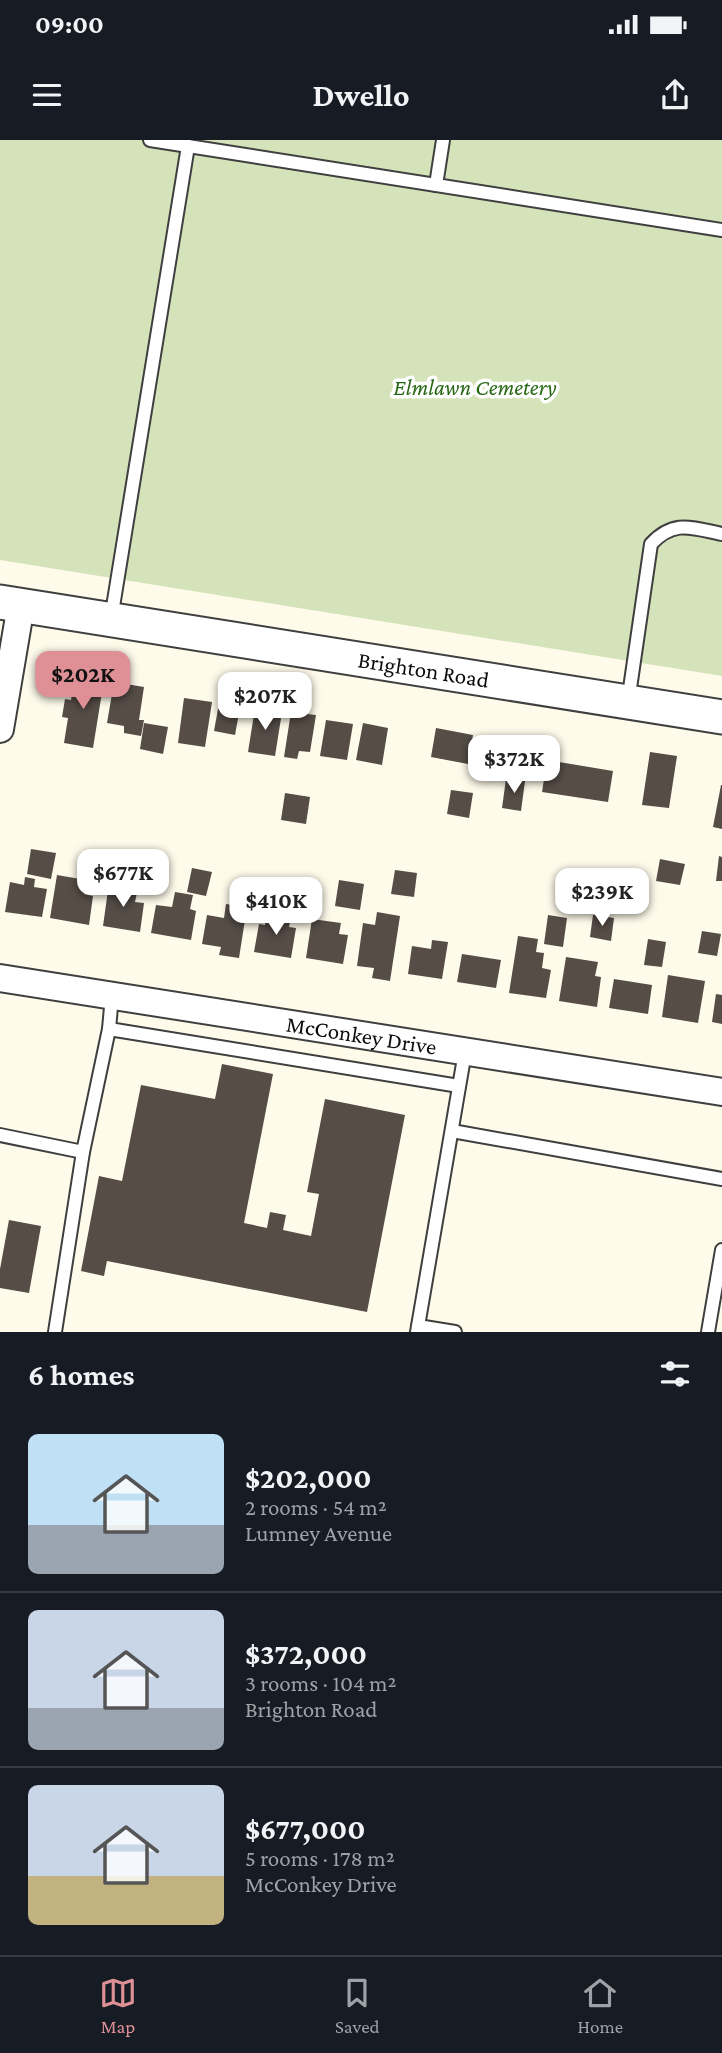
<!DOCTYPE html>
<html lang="en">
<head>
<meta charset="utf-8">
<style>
	body { margin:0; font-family:"Crimson Pro",serif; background:#242831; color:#f1f3f6; height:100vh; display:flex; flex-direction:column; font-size:26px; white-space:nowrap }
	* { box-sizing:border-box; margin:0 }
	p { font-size:23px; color:#9ea1a6 }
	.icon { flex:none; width:38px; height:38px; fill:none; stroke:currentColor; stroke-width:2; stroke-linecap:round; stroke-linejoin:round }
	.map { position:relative; height:1192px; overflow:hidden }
	.panel { display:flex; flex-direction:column; background:#171b24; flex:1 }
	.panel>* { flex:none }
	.price { position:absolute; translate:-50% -60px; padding:0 16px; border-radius:14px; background:#fff; color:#222; font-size:23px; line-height:46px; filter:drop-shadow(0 2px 4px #0008) }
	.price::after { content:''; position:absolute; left:50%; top:42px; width:21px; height:16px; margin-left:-10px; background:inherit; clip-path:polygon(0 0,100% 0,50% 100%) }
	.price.current { background:#df9096; color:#111 }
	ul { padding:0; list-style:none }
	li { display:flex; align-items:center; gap:21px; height:175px; padding:0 28px }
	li+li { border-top:2px solid #363941 }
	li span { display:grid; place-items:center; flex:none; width:196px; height:140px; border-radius:10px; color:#555 }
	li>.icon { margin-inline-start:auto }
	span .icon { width:84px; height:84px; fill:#fffc; stroke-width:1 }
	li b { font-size:30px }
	h2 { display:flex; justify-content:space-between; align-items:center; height:84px; padding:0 28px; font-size:30px }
	.status { display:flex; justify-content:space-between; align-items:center; height:49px; padding:0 35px; background:#171b24; direction:ltr }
	.status svg { height:19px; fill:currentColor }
	header { display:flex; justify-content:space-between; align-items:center; height:91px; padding:0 28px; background:#171b24; font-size:32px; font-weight:700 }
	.menu { display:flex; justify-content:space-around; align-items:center; height:98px; border-top:2px solid #363941; background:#171b24; font-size:19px; color:#9ea1a6 }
	.menu a { display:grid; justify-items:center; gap:4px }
	.menu .current { color:#df9096 }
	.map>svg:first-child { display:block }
	.cemetery { fill:#d5e3ba }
	.building { fill:#564d47 }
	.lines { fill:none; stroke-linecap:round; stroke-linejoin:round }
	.service-casing { stroke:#3f3f3f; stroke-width:16 }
	.minor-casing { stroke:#3f3f3f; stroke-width:30 }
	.tertiary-casing { stroke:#3f3f3f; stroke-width:37 }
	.service { stroke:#fff; stroke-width:12 }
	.minor { stroke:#fff; stroke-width:26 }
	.tertiary { stroke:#fff; stroke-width:33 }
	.labels { text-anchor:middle; stroke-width:7; stroke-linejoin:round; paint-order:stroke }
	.park-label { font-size:23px; font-style:italic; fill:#286917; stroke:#fff }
	.street-label { font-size:23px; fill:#0c0c0c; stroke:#fff }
</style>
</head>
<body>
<div class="status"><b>09:00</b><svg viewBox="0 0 49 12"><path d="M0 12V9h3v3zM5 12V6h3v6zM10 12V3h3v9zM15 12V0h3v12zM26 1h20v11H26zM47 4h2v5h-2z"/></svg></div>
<header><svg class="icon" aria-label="menu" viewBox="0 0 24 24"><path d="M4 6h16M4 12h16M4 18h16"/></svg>Dwello<svg class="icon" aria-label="share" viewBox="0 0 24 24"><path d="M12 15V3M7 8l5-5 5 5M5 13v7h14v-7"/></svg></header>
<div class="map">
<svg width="722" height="1192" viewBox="0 0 722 1192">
	<rect width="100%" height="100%" fill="#fffbeb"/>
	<!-- cemetery -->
	<polygon class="cemetery" points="0,0 722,0 722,536 0,420"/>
	<!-- building -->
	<g class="building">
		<polygon points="75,535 104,540 93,608 64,603 68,578 62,577 65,559 71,560"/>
		<polygon points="114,542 144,547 139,580 144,580 141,596 124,593 124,586 107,583"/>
		<polygon points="184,558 212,562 205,607 178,603"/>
		<polygon points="255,568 282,572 275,616 248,612"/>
		<polygon points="218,569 239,573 235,595 214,591"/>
		<polygon points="291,572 316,575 310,612 299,611 297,619 284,617"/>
		<polygon points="326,580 353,584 347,620 320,616"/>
		<polygon points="144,583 168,587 163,614 140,609"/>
		<polygon points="363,583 388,588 382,625 356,620"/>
		<polygon points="436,588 473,595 468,624 431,617"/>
		<polygon points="485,596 524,603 518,632 480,625"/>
		<polygon points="650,612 677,616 669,668 642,665"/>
		<polygon points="547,620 613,631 608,662 542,652"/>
		<polygon points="506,639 525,641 521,671 502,668"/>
		<polygon points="721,645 722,645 722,689 713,687"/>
		<polygon points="451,650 473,653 469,678 447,674"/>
		<polygon points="285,653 310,657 306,684 281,680"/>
		<polygon points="31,709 56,713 51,739 27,734"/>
		<polygon points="719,716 722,717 722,741 716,741"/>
		<polygon points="660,719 685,724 680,745 656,741"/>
		<polygon points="141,722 160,724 156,749 137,746"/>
		<polygon points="192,728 212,732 206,756 187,752"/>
		<polygon points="395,730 417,733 414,757 391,754"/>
		<polygon points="57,735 86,740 84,754 93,756 89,785 50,778"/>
		<polygon points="25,737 35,739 34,747 47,749 42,777 5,772 10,742 24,745"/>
		<polygon points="242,739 260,742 257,765 239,762"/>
		<polygon points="339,740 364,744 360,770 335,766"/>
		<polygon points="292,741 312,744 308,768 288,765"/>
		<polygon points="109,743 138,748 135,762 144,763 140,792 103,786"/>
		<polygon points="175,752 193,755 190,769 196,771 191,800 151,793 156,765 172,767"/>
		<polygon points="226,764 247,767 239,818 219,815 221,807 202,804 207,775 224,778"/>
		<polygon points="377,772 400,776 390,841 372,838 374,828 357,826 363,783 375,785"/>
		<polygon points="267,773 291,777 289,787 296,788 291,818 254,812 259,784 265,785"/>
		<polygon points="548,775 567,778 563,807 544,804"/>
		<polygon points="593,775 614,778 611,801 590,797"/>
		<polygon points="312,779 341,783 339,794 348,795 343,824 306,818"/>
		<polygon points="702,791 721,794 717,816 698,813"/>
		<polygon points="518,796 538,799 536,812 544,813 542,828 551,830 546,858 509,853"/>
		<polygon points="648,799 666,802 662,827 644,825"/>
		<polygon points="432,800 448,802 442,839 408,834 412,806 431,809"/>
		<polygon points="462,814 501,820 496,848 457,842"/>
		<polygon points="566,817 598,822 595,836 601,837 597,867 559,861"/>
		<polygon points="668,835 705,841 698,883 662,877"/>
		<polygon points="614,839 652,845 648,874 609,868"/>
		<polygon points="716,854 722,855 722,884 712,882"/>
		<polygon points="222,924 273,934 244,1083 267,1088 270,1072 286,1075 283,1090 311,1096 319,1054 307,1052 325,959 405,975 367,1172 107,1121 104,1136 81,1131 99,1036 122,1041 141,945 215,959"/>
		<polygon points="9,1080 41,1086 29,1153 0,1148 0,1129"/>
	</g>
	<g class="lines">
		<!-- service casing -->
		<g class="service-casing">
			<g id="service">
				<polyline points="150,0 722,90"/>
				<polyline points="436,45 443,0"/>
				<polyline points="111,479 188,6"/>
				<path d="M628,562L651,404C674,379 692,388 722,394"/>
				<polyline points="112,856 109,889 459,946"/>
				<polyline points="452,991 722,1039"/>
				<polyline points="0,995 83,1012 109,889"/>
				<polyline points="418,1186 455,1192"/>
				<polyline points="55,1192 83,1012"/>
				<polyline points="417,1192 465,912"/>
				<polyline points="708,1192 722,1110"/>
			</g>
		</g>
		<!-- minor casing -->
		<g class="minor-casing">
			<g id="minor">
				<polyline points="0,589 21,465"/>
				<path id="s1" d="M0,838L722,952"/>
			</g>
		</g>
		<!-- tertiary casing -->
		<g class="tertiary-casing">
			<g id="tertiary">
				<path id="s2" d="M0,462L722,577"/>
			</g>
		</g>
		<!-- service -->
		<use href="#service" class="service"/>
		<!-- minor -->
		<use href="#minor" class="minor"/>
		<!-- tertiary -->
		<use href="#tertiary" class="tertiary"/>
	</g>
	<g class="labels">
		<!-- park labels -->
		<g class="park-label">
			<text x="475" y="255">Elmlawn Cemetery</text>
		</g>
		<!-- street labels -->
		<g class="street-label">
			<text dy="8" stroke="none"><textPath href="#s2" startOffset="429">Brighton Road</textPath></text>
			<text dy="8" stroke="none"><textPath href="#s1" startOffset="366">McConkey Drive</textPath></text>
		</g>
	</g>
</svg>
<b class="price current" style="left:83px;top:571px">$202K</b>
<b class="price" style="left:265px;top:592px">$207K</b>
<b class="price" style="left:514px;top:655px">$372K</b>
<b class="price" style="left:123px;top:769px">$677K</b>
<b class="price" style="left:602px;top:788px">$239K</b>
<b class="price" style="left:276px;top:797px">$410K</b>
</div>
<section class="panel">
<h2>6 homes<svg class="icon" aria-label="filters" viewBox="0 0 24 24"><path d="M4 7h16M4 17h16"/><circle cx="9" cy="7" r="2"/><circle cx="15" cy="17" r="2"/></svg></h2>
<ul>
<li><span style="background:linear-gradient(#bfe0f5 65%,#9aa5b1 0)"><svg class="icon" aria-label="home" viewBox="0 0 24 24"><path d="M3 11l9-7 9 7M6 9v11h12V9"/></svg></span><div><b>$202,000</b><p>2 rooms · 54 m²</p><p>Lumney Avenue</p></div></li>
<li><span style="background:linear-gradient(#c9d6e8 70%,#9aa5b1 0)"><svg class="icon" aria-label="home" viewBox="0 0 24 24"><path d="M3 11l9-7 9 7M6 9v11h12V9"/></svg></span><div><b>$372,000</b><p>3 rooms · 104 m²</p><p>Brighton Road</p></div></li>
<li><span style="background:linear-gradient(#c9d6e8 65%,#c2b280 0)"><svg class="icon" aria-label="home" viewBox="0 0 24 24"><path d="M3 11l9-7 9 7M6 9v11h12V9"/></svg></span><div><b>$677,000</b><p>5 rooms · 178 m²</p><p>McConkey Drive</p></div></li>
</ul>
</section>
<nav class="menu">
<a class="current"><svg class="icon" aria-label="map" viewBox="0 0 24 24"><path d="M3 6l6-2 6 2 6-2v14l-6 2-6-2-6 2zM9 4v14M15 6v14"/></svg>Map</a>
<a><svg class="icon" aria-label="saved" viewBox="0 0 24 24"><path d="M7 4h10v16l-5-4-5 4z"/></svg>Saved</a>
<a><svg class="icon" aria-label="home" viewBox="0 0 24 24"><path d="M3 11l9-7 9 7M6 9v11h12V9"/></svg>Home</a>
</nav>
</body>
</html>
